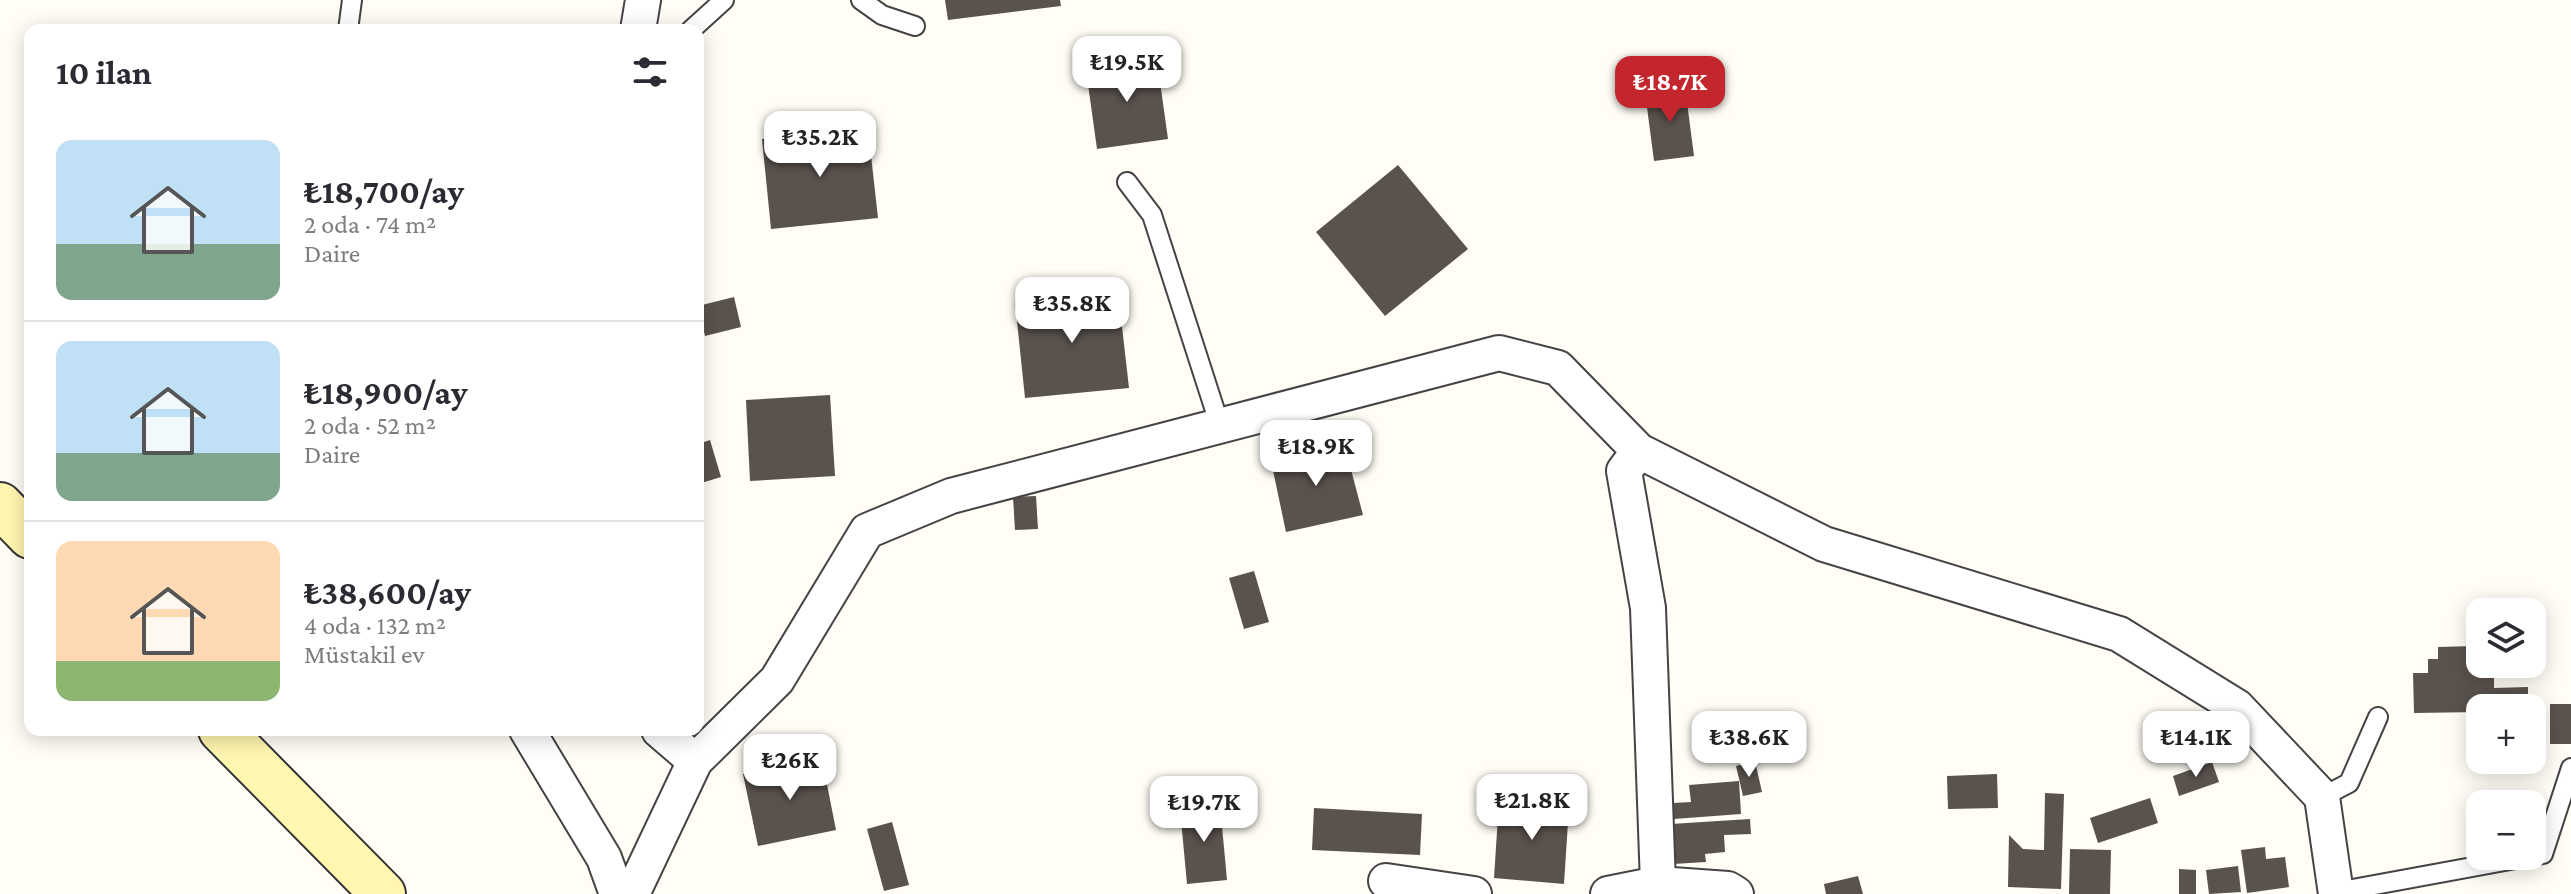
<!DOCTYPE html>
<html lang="tr">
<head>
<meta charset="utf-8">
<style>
	body { margin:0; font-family:"Crimson Pro",serif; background:#f2f2f3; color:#2b2b33; height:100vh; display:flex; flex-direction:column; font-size:30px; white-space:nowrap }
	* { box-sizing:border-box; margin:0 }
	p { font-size:26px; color:#7c7c81 }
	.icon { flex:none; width:44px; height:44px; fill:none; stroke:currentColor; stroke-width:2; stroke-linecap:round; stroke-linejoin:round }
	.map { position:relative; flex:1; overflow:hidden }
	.side { position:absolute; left:24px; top:24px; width:680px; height:712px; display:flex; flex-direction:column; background:#fff; border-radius:16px; box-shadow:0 4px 20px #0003 }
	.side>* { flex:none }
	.buttons { position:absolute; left:2466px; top:598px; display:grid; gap:16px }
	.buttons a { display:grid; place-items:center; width:80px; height:80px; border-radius:16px; background:#fff; box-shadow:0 4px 20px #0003; font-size:40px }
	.price { position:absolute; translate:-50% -68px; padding:0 18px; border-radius:16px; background:#fff; color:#222; font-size:26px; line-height:52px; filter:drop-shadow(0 2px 4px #0008) }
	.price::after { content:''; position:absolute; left:50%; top:48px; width:24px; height:18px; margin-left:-12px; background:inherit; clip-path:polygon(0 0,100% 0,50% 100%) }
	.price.active { background:#c4262e; color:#fff }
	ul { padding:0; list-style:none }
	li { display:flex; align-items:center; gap:24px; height:200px; padding:0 32px }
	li+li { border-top:2px solid #e1e1e2 }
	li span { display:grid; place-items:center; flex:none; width:224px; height:160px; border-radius:16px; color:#555 }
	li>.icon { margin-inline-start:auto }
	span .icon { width:96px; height:96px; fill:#fffc; stroke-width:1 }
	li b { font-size:34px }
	h2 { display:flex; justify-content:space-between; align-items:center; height:96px; padding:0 32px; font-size:34px }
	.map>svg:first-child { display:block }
	.building { fill:#5a524d }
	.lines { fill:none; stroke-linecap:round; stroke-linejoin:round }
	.lane-casing { stroke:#444; stroke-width:22 }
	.street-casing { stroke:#444; stroke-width:38 }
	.secondary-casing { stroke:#333; stroke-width:48 }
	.lane { stroke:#fff; stroke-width:18 }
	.street { stroke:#fff; stroke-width:34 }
	.secondary { stroke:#fff6b0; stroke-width:44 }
</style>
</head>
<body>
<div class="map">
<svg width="2571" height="894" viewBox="0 0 2571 894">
	<rect width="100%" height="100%" fill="#fffdf5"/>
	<!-- building -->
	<g class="building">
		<polygon points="945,0 1060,0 1061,6 948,20"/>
		<polygon points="1157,60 1168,139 1097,149 1086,70"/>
		<polygon points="1685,87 1694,156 1654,161 1645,92"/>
		<polygon points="868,128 878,218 771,229 762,139"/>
		<polygon points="1398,165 1468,249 1385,316 1316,232"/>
		<polygon points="1118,291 1129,388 1025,398 1015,302"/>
		<polygon points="734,297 741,327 705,336 698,306"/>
		<polygon points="830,395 835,476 750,481 746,400"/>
		<polygon points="710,440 721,477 698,484 698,444"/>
		<polygon points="1344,443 1363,515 1286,532 1271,461"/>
		<polygon points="1036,496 1038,529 1015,530 1013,497"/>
		<polygon points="1254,571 1269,622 1244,629 1229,578"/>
		<polygon points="2474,646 2474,669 2494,669 2494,688 2528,687 2528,708 2480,708 2480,712 2414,713 2413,673 2428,673 2428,659 2438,659 2438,647"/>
		<rect x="2550" y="704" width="21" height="40"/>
		<polygon points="822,759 836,830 758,846 743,774"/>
		<rect x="2502" y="760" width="27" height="6"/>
		<polygon points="1755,761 1762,792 1743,796 1736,766"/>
		<polygon points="2212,762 2219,782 2179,796 2173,776"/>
		<polygon points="1997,774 1998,808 1948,809 1947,776"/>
		<polygon points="1739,781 1741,814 1674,819 1673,803 1691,802 1689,785"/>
		<polygon points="2045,793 2064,794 2061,889 2008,887 2009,835 2023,849 2044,850"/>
		<polygon points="2150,798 2158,823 2098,843 2090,818"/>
		<polygon points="1499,801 1569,807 1564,884 1494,878"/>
		<polygon points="1220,805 1227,880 1187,884 1180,809"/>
		<polygon points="1314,808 1422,814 1420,855 1312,850"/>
		<polygon points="1750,819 1751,834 1724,835 1725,852 1705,854 1706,862 1673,864 1671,824"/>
		<polygon points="892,822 909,885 884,891 867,829"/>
		<polygon points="2265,847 2266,859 2285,857 2289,887 2247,893 2241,850"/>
		<polygon points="2070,849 2111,850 2110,894 2069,894"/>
		<polygon points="2238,866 2241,892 2209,894 2206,870"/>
		<polygon points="2179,869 2196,870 2196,894 2179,894"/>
		<polygon points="1858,876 1863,894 1826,894 1824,884"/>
	</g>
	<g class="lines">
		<!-- lane casing -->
		<g class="lane-casing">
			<g id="lane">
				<polyline points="861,0 882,15 915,26"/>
				<polyline points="348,30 352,0"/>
				<polyline points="691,30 724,0"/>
				<polyline points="1127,182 1152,215 1220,426"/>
				<polyline points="2322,797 2349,783 2378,717"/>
				<polyline points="2336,892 2543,854 2571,768"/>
			</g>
		</g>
		<!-- street casing -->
		<g class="street-casing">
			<g id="street">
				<polyline points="638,30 643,0"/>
				<polyline points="1639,451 1624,471 1648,608 1658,884"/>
				<polyline points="527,730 604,858 617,894"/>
				<polyline points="659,730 695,761"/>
				<polyline points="1386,881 1474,894"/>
				<polyline points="632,894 695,761 777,680 867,531 951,496 1499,353 1558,368 1639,451 1824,544 2119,634 2237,707 2322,797 2336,894"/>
				<polyline points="1608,894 1658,884 1728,889 1736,894"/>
			</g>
		</g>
		<!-- secondary casing -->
		<g class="secondary-casing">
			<g id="secondary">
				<polyline points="0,505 30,536"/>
				<polyline points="221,730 383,894"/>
			</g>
		</g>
		<!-- lane -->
		<use href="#lane" class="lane"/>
		<!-- street -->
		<use href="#street" class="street"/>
		<!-- secondary -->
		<use href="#secondary" class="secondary"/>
	</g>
</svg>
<div class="buttons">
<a><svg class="icon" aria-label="layers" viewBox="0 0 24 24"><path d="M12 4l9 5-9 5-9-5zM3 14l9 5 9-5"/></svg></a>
<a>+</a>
<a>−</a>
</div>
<b class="price" style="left:1127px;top:104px">₺19.5K</b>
<b class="price active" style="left:1670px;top:124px">₺18.7K</b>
<b class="price" style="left:820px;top:179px">₺35.2K</b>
<b class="price" style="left:1072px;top:345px">₺35.8K</b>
<b class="price" style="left:1316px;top:488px">₺18.9K</b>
<b class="price" style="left:1749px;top:779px">₺38.6K</b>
<b class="price" style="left:2196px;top:779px">₺14.1K</b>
<b class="price" style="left:790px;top:802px">₺26K</b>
<b class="price" style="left:1532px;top:842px">₺21.8K</b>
<b class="price" style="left:1204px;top:844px">₺19.7K</b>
<section class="side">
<h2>10 ilan<svg class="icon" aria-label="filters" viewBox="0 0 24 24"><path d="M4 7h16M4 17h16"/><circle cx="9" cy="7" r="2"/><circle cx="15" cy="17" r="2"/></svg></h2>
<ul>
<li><span style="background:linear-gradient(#bfe0f5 65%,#7fa58c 0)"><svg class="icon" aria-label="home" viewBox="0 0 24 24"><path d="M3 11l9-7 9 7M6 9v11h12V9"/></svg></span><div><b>₺18,700/ay</b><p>2 oda · 74 m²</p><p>Daire</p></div></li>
<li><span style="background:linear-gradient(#bfe0f5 70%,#7fa58c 0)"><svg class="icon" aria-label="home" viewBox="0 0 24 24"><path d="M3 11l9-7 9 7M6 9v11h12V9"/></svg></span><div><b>₺18,900/ay</b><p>2 oda · 52 m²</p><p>Daire</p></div></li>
<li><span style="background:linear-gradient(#ffd9b3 75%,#8fb573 0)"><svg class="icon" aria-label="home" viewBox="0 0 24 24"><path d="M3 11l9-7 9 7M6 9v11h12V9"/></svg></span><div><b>₺38,600/ay</b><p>4 oda · 132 m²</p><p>Müstakil ev</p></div></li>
</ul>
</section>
</div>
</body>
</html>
